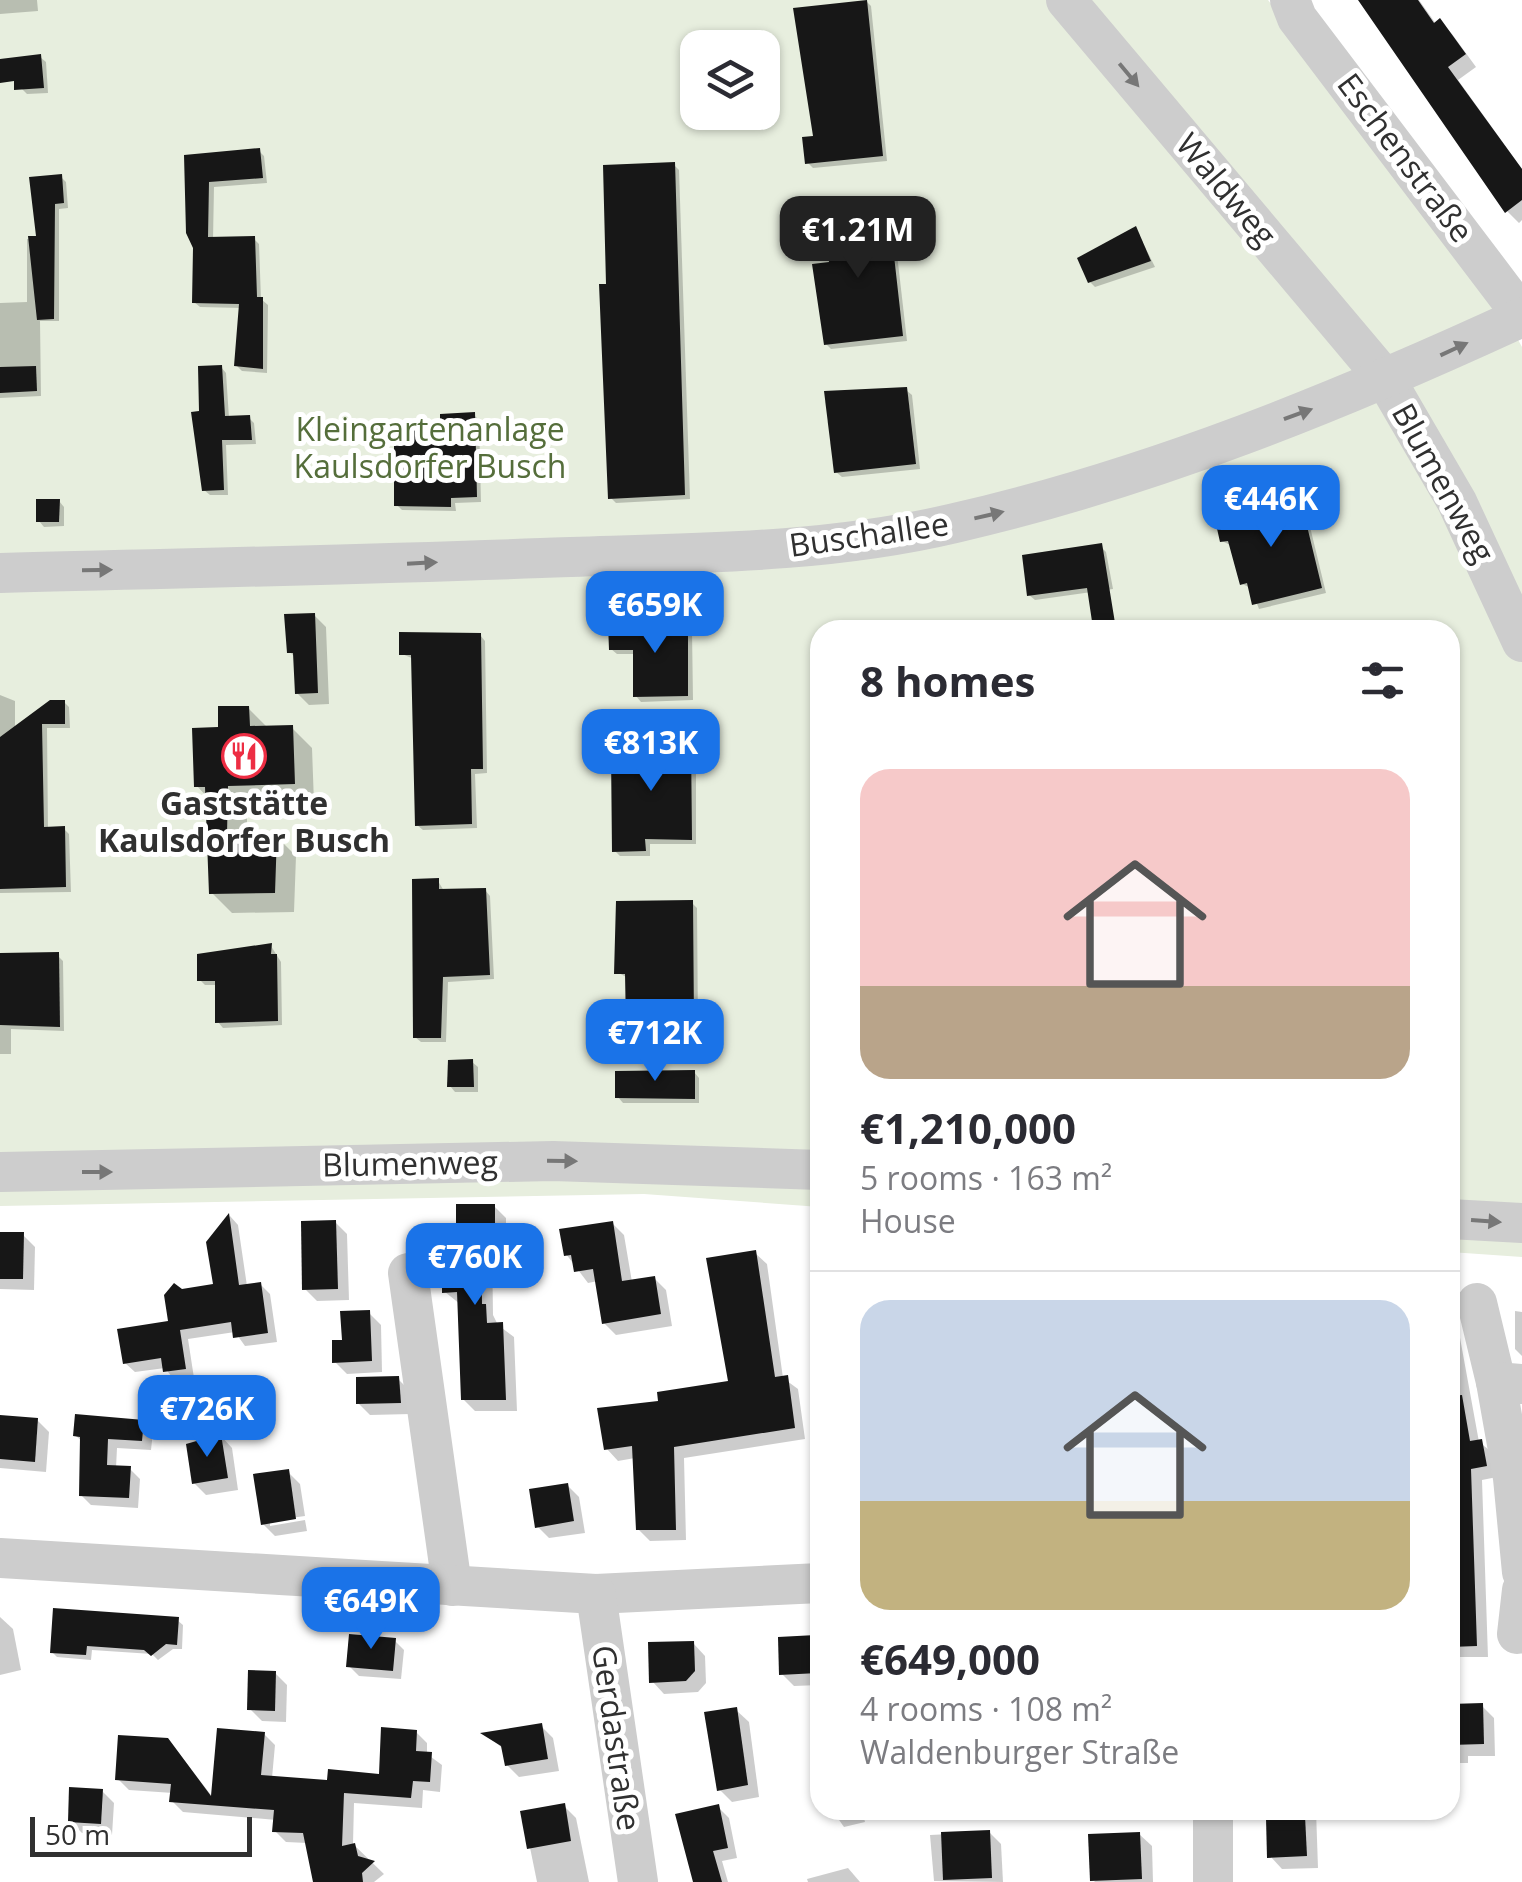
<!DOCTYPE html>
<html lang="en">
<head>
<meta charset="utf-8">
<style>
	body { margin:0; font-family:"Open Sans",sans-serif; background:#f7f7f7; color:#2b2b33; height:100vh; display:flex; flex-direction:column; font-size:38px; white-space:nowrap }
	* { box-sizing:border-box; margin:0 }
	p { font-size:32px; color:#7c7c81 }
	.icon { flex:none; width:55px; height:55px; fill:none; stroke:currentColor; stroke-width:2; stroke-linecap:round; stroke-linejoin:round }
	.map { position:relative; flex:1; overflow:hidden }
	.details { position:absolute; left:810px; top:620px; width:650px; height:1200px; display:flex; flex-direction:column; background:#fff; border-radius:30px; box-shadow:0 2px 8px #0004 }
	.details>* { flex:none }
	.tools { position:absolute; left:680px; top:30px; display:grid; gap:20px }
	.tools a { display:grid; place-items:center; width:100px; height:100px; border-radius:20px; background:#fff; box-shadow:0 2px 8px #0004; font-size:50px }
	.scale { position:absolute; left:30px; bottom:25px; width:222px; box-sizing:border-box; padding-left:10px; border:5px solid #303030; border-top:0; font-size:28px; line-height:35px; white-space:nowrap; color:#303030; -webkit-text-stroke:8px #fff; paint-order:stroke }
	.price { position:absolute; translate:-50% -85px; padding:0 22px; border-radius:20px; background:#1a73e8; color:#fff; font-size:32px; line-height:65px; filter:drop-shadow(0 2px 5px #0008) }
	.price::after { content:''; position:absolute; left:50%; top:60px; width:30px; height:22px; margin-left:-15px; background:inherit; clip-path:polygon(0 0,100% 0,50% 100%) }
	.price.on { background:#222; color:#fff }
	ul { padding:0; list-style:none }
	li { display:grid; align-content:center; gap:20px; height:530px; padding:0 50px }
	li+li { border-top:2px solid #e1e1e2 }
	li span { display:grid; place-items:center; height:310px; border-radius:30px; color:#555 }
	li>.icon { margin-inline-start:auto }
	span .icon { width:180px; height:180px; fill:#fffc; stroke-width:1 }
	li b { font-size:42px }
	h2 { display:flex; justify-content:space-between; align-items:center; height:120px; padding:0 50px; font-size:42px }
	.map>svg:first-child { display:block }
	.green { fill:#e7eede; fill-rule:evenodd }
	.shadow { fill:#0003 }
	.building { fill:#171717 }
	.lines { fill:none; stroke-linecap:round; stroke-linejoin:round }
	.minor { stroke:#cdcdcd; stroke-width:40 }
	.oneway { fill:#777 }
	.labels { text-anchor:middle; stroke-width:10; stroke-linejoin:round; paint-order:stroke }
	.street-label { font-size:32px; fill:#303030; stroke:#fff }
	.park-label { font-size:32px; fill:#556e3b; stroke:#fff }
	.poi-label { font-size:32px; font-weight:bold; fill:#303030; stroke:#fff }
</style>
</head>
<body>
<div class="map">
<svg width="1522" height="1882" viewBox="0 0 1522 1882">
	<rect width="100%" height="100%" fill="#fff"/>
	<!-- green -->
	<path class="green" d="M0,0H1268L1501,309L1522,347V1257L1450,1252V630H820V1207L644,1194L0,1206ZM698,48H762V112H698Z"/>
	<!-- shadow -->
	<g class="shadow">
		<polygon points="0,0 37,0 38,11 0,14"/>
		<polygon points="1361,0 1419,0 1436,24 1440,22 1452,34 1476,67 1458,80 1522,169 1522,220 1519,223 1507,211"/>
		<polygon points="866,1 871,6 887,161 813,168 808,163"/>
		<polygon points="40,57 46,62 48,93 27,94 22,89"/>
		<polygon points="259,151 264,156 267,183 214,187 213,240 254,239 259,244 261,299 268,305 267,373 242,371 237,366 241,308 200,307 194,302 196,248 187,157"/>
		<polygon points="674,165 679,170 690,499 616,503 611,498 609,287"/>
		<polygon points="61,177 66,182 68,208 59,209 59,321 40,321 41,396 0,398 0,303 27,302 27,239 39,238"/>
		<polygon points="888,214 893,219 907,341 831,349 826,344 832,264"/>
		<polygon points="1136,229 1155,267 1095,287 1090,282"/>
		<polygon points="221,367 226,373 229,418 249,418 254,423 256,444 226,445 228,495 210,495 204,490 201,414"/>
		<polygon points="906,390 912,395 920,469 842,477 836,472"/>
		<polygon points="474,415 479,420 481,502 455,503 456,511 402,510 397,505 442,424"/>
		<polygon points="1300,500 1305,506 1326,593 1259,609 1251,588 1242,584 1232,546 1222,541"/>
		<polygon points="59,501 64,507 64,526 44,527 39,521"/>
		<polygon points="1101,547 1106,552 1113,589 1035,600 1029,595"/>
		<polygon points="314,615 326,627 329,704 309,705 297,693 296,658 290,652"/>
		<polygon points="687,625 692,630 693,700 641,702 636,696 635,654 617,654 611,649"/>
		<polygon points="480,635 485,641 487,773 475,774 477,828 423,830 417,825 414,659 402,654"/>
		<polygon points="0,695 15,701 15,729 64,702 69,707 70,728 47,728 48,829 64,829 69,834 71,892 0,893"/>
		<polygon points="248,708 268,728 292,728 312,748 314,803 247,805 247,837 276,836 296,856 294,912 232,913 212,893 208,798 197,786"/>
		<polygon points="690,743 696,748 696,844 650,844 650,856 620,856 615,851"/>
		<polygon points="438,881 444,891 485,890 490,896 494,979 448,982 446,1042 421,1042 415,1037"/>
		<polygon points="692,903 697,908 698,1026 634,1029 628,1024 628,978 617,972"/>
		<polygon points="271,946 281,962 282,1025 223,1028 218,1022 217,985 205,985 200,980"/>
		<polygon points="58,956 63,961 64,1031 11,1029 11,1054 0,1054 0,959"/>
		<polygon points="472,1062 478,1067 478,1092 455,1092 450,1086"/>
		<polygon points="694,1072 699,1078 699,1103 623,1103 618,1097"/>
		<polygon points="494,1206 506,1218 506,1241 492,1241 493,1315 498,1325 514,1337 517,1411 475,1411 463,1399 460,1304 445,1292 458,1254"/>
		<polygon points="230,1216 238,1225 247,1286 260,1284 270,1294 277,1342 245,1346 235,1332 188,1339 194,1378 175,1381 165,1368 135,1372 125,1363 171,1323 181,1292 216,1286 209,1242"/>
		<polygon points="335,1222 347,1234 349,1300 317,1301 305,1289"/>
		<polygon points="612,1223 624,1235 632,1282 654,1278 666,1290 672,1326 616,1335 604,1323 598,1281 588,1283 566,1254"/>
		<polygon points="0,1234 23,1235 35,1247 34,1290 0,1289"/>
		<polygon points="755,1253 767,1264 783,1378 798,1389 805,1439 684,1458 686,1540 650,1541 638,1529 635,1458 618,1461 607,1449 731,1383"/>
		<polygon points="1450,1283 1479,1442 1493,1453 1497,1477 1482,1480 1488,1657 1450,1657"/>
		<polygon points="1515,1311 1522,1312 1522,1356 1515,1349"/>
		<polygon points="369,1313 381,1325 382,1372 347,1374 335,1362"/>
		<polygon points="398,1379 410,1391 411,1414 370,1415 358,1403"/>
		<polygon points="0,1417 37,1420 49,1432 46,1472 0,1468"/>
		<polygon points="142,1422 153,1432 151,1450 117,1448 116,1468 130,1469 140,1479 138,1508 91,1505 81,1495 83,1442 76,1436"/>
		<polygon points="221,1436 232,1448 238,1490 206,1495 194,1483"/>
		<polygon points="288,1472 300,1484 305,1516 270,1521 270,1526 305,1520 307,1531 275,1536 263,1524"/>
		<polygon points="567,1485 579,1497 585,1533 549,1538 537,1526"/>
		<polygon points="0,1617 13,1629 21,1670 0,1675"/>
		<polygon points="177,1620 183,1625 182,1649 173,1649 158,1660 152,1654 92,1650 91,1660 57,1657 52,1652"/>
		<polygon points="815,1638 820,1643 820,1685 794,1686 782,1674"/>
		<polygon points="394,1640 404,1650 401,1679 359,1676 349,1666"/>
		<polygon points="693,1643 705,1656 706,1683 698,1692 664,1694 652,1681"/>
		<polygon points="275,1673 287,1685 286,1722 262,1721 250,1709"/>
		<polygon points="1482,1706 1494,1718 1495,1756 1468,1756 1468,1763 1450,1763 1450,1707"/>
		<polygon points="736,1710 749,1722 759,1797 732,1802 720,1790"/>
		<polygon points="541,1726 553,1738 559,1771 519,1777 507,1765 505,1750 486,1735"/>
		<polygon points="416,1732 427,1743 427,1754 442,1765 440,1792 423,1790 422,1808 354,1803 353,1844 384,1874 374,1882 316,1882 307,1843 286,1842 275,1831 276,1820 183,1812 172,1801 173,1793 129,1790 118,1779 178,1752 214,1799 264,1734 275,1745 272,1778 330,1783 382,1777"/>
		<polygon points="102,1791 114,1803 112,1835 82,1833 70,1821"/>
		<polygon points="564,1806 576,1818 589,1882 537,1882 523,1813"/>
		<polygon points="718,1807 729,1818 737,1858 722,1861 728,1882 694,1882 678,1815"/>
		<polygon points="832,1810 862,1810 865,1822 844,1827"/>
		<polygon points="1267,1810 1316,1810 1318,1868 1282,1869 1270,1856"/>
		<polygon points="989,1832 1001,1844 1003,1882 934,1881 930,1835"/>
		<polygon points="1139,1834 1152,1846 1153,1882 1094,1882"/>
		<polygon points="848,1868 860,1882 808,1882 807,1879"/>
	</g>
	<!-- building -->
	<g class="building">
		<polygon points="867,0 883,156 805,164 802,137 813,136 793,8"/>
		<polygon points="1358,0 1418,0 1434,23 1440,18 1466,54 1448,67 1522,169 1522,200 1505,213"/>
		<polygon points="41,54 44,88 14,90 14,81 0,83 0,59"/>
		<polygon points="260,148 263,178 209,182 208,237 255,236 257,297 263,297 263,369 234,366 239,304 192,303 193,248 186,233 184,155"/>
		<polygon points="675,162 685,495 608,499 599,284 606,284 603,165"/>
		<polygon points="62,174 64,203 55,204 54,319 37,320 28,236 36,236 29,177"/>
		<polygon points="889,211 903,336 824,345 812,264 829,262 823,219"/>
		<polygon points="1136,226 1151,261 1088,283 1077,258"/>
		<polygon points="222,365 225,416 250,415 252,440 222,440 224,490 202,491 191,412 199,411 198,366"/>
		<polygon points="36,366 37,391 0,393 0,367"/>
		<polygon points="907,387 916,464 834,473 824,391"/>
		<polygon points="475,412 477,497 451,498 451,507 394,506 394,422 440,422 440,414"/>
		<polygon points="1300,497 1322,588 1252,605 1247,583 1240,585 1228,541 1220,542 1214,515"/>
		<polygon points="36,499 60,499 59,522 36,522"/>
		<polygon points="1102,543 1115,623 1093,628 1087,588 1027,596 1022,555"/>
		<polygon points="315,613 318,693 295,694 293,653 287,653 284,614"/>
		<polygon points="688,622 688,696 633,697 633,650 609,650 608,623"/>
		<polygon points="399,632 481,633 483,769 471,769 472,824 415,826 411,655 399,655"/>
		<polygon points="50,700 65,700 65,724 42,724 44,827 65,826 66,887 0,889 0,737"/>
		<polygon points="218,706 249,706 250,726 293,725 295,784 228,786 227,834 277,834 275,893 209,894 205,787 194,787 192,728 218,727"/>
		<polygon points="691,740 692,840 645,839 646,851 612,852 611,752 628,751 627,743"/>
		<polygon points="439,878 439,889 486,888 490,975 443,977 441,1038 413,1038 412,879"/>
		<polygon points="693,900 694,1022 626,1025 625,974 614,974 616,901"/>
		<polygon points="272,943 271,954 277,954 278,1021 215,1023 215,981 197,981 197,954"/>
		<polygon points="59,952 60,1027 0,1025 0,953"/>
		<polygon points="473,1059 474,1087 447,1087 448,1060"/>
		<polygon points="695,1070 695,1099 615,1098 615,1071"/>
		<polygon points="456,1204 495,1204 495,1230 481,1230 482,1304 486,1304 487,1323 503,1322 506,1400 461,1400 457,1292 442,1293 442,1264 447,1264 447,1252 456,1252"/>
		<polygon points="229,1213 239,1285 261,1282 268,1333 233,1338 231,1322 180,1330 186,1369 163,1372 161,1358 123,1364 117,1329 168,1321 164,1295 174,1283 182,1289 213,1284 206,1242"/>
		<polygon points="336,1220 338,1289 302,1290 301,1221"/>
		<polygon points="613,1221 622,1281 655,1276 661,1314 602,1324 593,1269 574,1272 571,1255 564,1256 559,1229"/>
		<polygon points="0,1232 24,1232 23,1279 0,1279"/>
		<polygon points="756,1250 775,1377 788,1375 795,1428 674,1447 676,1530 636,1530 632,1446 604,1450 597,1408 658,1401 657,1392 728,1381 706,1258"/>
		<polygon points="370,1310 372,1361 332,1363 332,1340 342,1340 340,1311"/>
		<polygon points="399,1376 401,1403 356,1404 356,1377"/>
		<polygon points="1462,1395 1470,1441 1482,1439 1487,1466 1471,1469 1477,1646 1450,1647 1450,1396"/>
		<polygon points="75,1414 144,1420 142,1441 108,1439 107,1465 131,1466 129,1498 79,1496 80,1437 73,1436"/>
		<polygon points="0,1415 38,1418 35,1462 0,1459"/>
		<polygon points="221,1434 228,1478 192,1484 186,1444"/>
		<polygon points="289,1469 296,1519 261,1525 253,1474"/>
		<polygon points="568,1483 574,1521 535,1528 529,1489"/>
		<polygon points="53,1608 179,1617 177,1645 166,1644 151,1656 144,1650 87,1646 86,1655 50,1653"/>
		<polygon points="349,1634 396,1638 393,1671 346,1667"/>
		<polygon points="816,1635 818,1673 779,1675 778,1637"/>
		<polygon points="694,1641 695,1671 686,1681 649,1683 648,1642"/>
		<polygon points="248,1670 276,1671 275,1711 247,1710"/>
		<polygon points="1483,1703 1484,1744 1450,1745 1450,1704"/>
		<polygon points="737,1707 748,1785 717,1791 704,1712"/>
		<polygon points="542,1723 548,1759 505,1766 501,1746 480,1733"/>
		<polygon points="381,1727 417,1730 416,1751 432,1752 430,1782 413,1781 411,1798 344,1793 342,1846 355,1843 358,1856 375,1861 362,1873 363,1882 313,1882 303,1833 272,1832 274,1810 169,1802 171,1784 115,1780 118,1735 168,1738 211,1796 217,1728 265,1732 261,1775 327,1780 328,1769 379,1774"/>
		<polygon points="69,1787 103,1789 101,1824 68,1822"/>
		<polygon points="565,1803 571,1841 527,1849 520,1811"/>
		<polygon points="719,1804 728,1848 713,1851 722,1882 693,1882 675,1814"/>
		<polygon points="1305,1816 1307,1856 1267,1858 1266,1818"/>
		<polygon points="990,1830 992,1878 943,1880 941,1832"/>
		<polygon points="1140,1832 1142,1879 1090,1881 1088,1834"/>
	</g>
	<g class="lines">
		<!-- minor -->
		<g class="minor">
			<polyline points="1066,0 1386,380 1457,502 1522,642"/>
			<polyline points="1290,0 1297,18 1522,315"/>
			<path d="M0,573C181,568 361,565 541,558C679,553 820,555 955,523C1151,478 1340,401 1522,317"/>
			<polyline points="0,1172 553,1161 820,1170"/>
			<polyline points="1450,1219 1522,1223"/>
			<polyline points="408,1273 452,1586"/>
			<polyline points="1477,1303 1496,1382"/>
			<polyline points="1522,1384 1496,1382 1513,1478 1522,1572"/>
			<polyline points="0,1558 596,1594 820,1583"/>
			<polyline points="1522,1590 1517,1634 1522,1633"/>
			<polyline points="596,1594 638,1882"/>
			<polyline points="1213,1882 1213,1810"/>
		</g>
	</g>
	<!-- one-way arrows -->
	<defs><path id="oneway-solid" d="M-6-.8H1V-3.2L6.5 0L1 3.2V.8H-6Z" transform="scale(2.5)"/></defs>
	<g class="oneway">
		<use href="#oneway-solid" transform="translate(1129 75) rotate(50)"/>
		<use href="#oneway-solid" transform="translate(1454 349) rotate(-25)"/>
		<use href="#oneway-solid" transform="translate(1298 414) rotate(-20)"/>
		<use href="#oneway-solid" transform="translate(989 515) rotate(-13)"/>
		<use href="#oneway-solid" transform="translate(422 563) rotate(-3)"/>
		<use href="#oneway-solid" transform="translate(97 570) rotate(-1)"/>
		<use href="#oneway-solid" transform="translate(562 1161) rotate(1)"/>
		<use href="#oneway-solid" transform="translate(97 1172)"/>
		<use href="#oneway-solid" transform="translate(1486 1221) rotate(4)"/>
	</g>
	<!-- icons -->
	<defs>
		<g id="restaurant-ring" transform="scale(2.25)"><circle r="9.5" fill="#fff" stroke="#ed2d43" stroke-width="1.5"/><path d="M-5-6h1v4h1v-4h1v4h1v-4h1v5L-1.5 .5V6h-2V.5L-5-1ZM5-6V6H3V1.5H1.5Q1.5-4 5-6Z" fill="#ed2d43"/></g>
	</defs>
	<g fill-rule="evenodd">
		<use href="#restaurant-ring" x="244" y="756"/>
	</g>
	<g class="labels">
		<!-- street labels -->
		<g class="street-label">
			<text transform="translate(1405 158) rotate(53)" y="11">Eschenstraße</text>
			<text transform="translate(1226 190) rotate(50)" y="11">Waldweg</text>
			<text transform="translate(1443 483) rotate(61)" y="11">Blumenweg</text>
			<text transform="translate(869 535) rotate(-8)" y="11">Buschallee</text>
			<text transform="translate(410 1164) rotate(-1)" y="11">Blumenweg</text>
			<text transform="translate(616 1738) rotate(82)" y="11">Gerdastraße</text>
		</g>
		<!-- park labels -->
		<g class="park-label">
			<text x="430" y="441">Kleingartenanlage<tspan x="430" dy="37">Kaulsdorfer Busch</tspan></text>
		</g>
		<!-- poi labels -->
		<g class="poi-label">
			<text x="244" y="815">Gaststätte<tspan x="244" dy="37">Kaulsdorfer Busch</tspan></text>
		</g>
	</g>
</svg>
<div class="tools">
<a><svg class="icon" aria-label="layers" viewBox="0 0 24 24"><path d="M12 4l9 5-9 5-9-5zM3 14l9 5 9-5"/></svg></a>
</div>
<div class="scale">50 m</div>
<b class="price on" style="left:858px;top:281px">€1.21M</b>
<b class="price" style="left:1271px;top:550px">€446K</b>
<b class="price" style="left:655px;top:656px">€659K</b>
<b class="price" style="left:651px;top:794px">€813K</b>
<b class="price" style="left:655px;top:1084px">€712K</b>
<b class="price" style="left:475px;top:1308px">€760K</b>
<b class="price" style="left:207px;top:1460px">€726K</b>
<b class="price" style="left:371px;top:1652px">€649K</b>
<section class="details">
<h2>8 homes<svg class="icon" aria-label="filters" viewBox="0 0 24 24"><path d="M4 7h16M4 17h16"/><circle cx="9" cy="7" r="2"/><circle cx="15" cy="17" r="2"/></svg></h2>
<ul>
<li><span style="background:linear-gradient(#f6c9c9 70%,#b9a48a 0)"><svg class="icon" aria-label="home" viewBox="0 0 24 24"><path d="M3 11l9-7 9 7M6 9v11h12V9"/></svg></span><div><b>€1,210,000</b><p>5 rooms · 163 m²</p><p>House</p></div></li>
<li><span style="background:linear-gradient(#c9d6e8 65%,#c2b280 0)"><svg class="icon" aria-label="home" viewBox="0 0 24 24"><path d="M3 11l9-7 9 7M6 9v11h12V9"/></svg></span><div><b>€649,000</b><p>4 rooms · 108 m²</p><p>Waldenburger Straße</p></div></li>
</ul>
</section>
</div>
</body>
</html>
